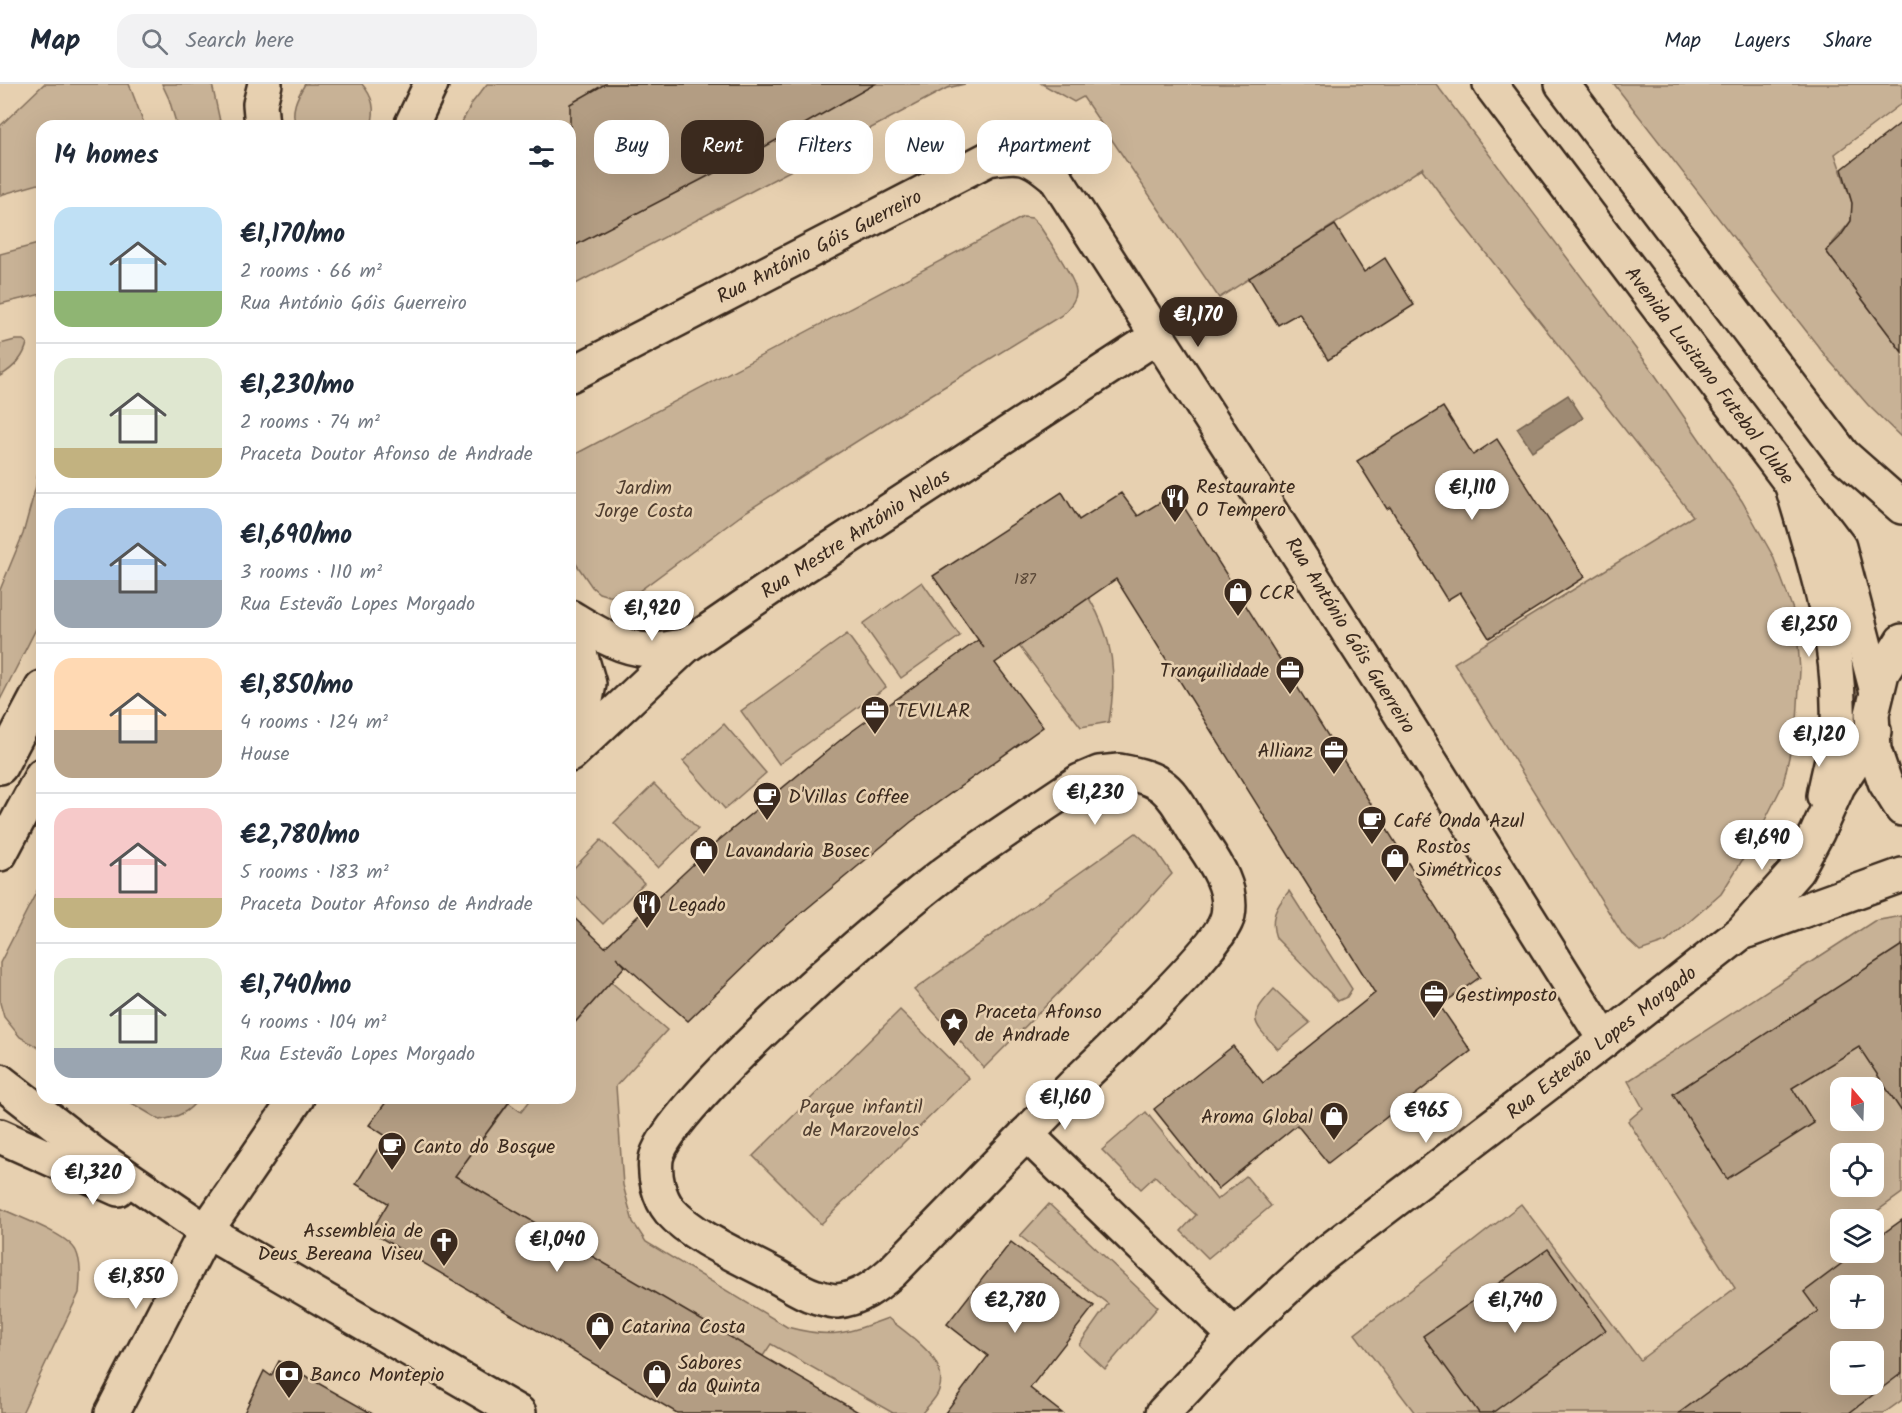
<!DOCTYPE html>
<html lang="en">
<head>
<meta charset="utf-8">
<style>
	body { margin:0; font-family:Kalam,sans-serif; background:#f2f2f3; color:#1f2937; height:100vh; display:flex; flex-direction:column; font-size:22px; white-space:nowrap }
	* { box-sizing:border-box; margin:0 }
	p { font-size:20px; color:#747a83 }
	.icon { flex:none; width:33px; height:33px; fill:none; stroke:currentColor; stroke-width:2; stroke-linecap:round; stroke-linejoin:round }
	.map { position:relative; flex:1; overflow:hidden }
	.panel { position:absolute; left:36px; top:36px; width:540px; height:984px; display:flex; flex-direction:column; background:#fff; border-radius:18px; box-shadow:0 6px 24px #0002 }
	.panel>* { flex:none }
	.top-card { position:absolute; left:594px; top:36px; width:570px; height:54px; display:flex; gap:12px }
	.needle { width:39px; rotate:341deg }
	.fabs { position:absolute; left:1830px; top:993px; display:grid; gap:12px }
	.fabs a { display:grid; place-items:center; width:54px; height:54px; border-radius:12px; background:#fff; box-shadow:0 6px 24px #0002; font-size:30px }
	.price { position:absolute; translate:-50% -51px; padding:0 14px; border-radius:21px; background:#fff; color:#222; font-size:20px; line-height:39px; filter:drop-shadow(0 2px 3px #0008) }
	.price::after { content:''; position:absolute; left:50%; top:36px; width:18px; height:14px; margin-left:-9px; background:inherit; clip-path:polygon(0 0,100% 0,50% 100%) }
	.price.on { background:#3b2a1e; color:#fff }
	ul { padding:0; list-style:none }
	li { display:flex; align-items:center; gap:18px; height:150px; padding:0 18px }
	li+li { border-top:2px solid #e0e1e3 }
	li span { display:grid; place-items:center; flex:none; width:168px; height:120px; border-radius:18px; color:#555 }
	li>.icon { margin-inline-start:auto }
	span .icon { width:72px; height:72px; fill:#fffc; stroke-width:1 }
	li b { font-size:26px }
	h2 { display:flex; justify-content:space-between; align-items:center; height:72px; padding:0 18px; font-size:26px }
	.chip { padding:0 21px; border-radius:18px; background:#fff; box-shadow:0 6px 24px #0002; font-size:21px; line-height:54px }
	.chip.on { background:#3b2a1e; color:#fff }
	header { display:flex; align-items:center; gap:36px; box-sizing:border-box; height:84px; padding:0 30px; background:#fff; border-bottom:2px solid #e0e1e3 }
	header strong { font-size:28px }
	nav { display:flex; gap:33px; margin-inline-start:auto; font-size:21px }
	.search { width:420px; height:54px; background:#f2f2f3; display:flex; align-items:center; gap:15px; box-sizing:border-box; padding:0 21px; border-radius:18px; color:#747a83; font-size:22px }
	.map>svg:first-child { display:block }
	.green { fill:#c8b296; stroke:#826e5a; stroke-width:1.5; fill-rule:evenodd }
	.water { fill:#9e8a73; stroke:#766451; stroke-width:1.5 }
	.building { fill:#b39d83; stroke:#3b2a1e; stroke-width:1.5; fill-rule:evenodd }
	.lines { fill:none; stroke-linecap:round; stroke-linejoin:round }
	.minor-casing { stroke:#3b2a1e; stroke-width:38 }
	.major-casing { stroke:#3b2a1e; stroke-width:38 }
	.minor { stroke:#e7d0b0; stroke-width:33 }
	.major { stroke:#e7d0b0; stroke-width:33 }
	.labels { text-anchor:middle; stroke-width:5; stroke-linejoin:round; paint-order:stroke }
	.number-label { font-size:16px; fill:#594737 }
	.street-label { font-size:20px; fill:#3b2a1e; stroke:#e7d0b0 }
	.poi-label { font-size:20px; fill:#3b2a1e; stroke:#e7d0b0; text-anchor:start }
	.park-label { font-size:20px; fill:#503e30; stroke:#e7d0b0 }
</style>
</head>
<body>
<header>
<strong>Map</strong>
<div class="search"><svg class="icon" aria-label="search" viewBox="0 0 24 24"><circle cx="10" cy="10" r="6"/><path d="M15 15l6 6"/></svg>Search here</div>
<nav><a>Map</a><a>Layers</a><a>Share</a></nav>
</header>
<div class="map">
<svg width="1902" height="1329" viewBox="0 0 1902 1329">
	<rect width="100%" height="100%" fill="#e7d0b0"/>
	<filter id="ink" filterUnits="userSpaceOnUse"><feTurbulence type="fractalNoise" baseFrequency=".0167" numOctaves="2"/><feDisplacementMap in="SourceGraphic" scale="12" xChannelSelector="R" yChannelSelector="G"/><feConvolveMatrix kernelMatrix="1 2 1 2 8 2 1 2 1" color-interpolation-filters="sRGB"/></filter>
	<g filter="url(#ink)">
		<!-- green -->
		<g class="green">
			<polygon points="44,0 129,0 145,42 42,42 42,99 0,111 0,42"/>
			<polygon points="162,0 212,0 221,42 177,42 169,15"/>
			<path d="M305,0H362C373,13 376,25 371,42H296C290,27 297,13 305,0Z"/>
			<polygon points="487,0 965,0 947,4 570,203 570,42 460,42 472,19"/>
			<polygon points="1042,0 1436,0 1651,285 1742,417 1773,472 1796,534 1800,586 1797,638 1783,700 1755,756 1721,810 1666,858 1640,867 1623,851 1454,579 1693,432 1455,130 1422,85 1424,83 1219,214 1083,13 1074,18"/>
			<polygon points="1614,0 1902,0 1902,19 1835,70 1852,119 1851,137 1826,167 1902,268 1902,354 1868,321 1828,275"/>
			<path d="M1023,133L1032,134L1039,141C1047,154 1075,193 1076,207C1077,216 1068,224 1062,231L911,323L747,427L639,507L624,513L609,512L599,509L592,503L570,471V373Z"/>
			<polygon points="42,159 42,210 0,220 0,170"/>
			<path d="M15,256H23L27,259C24,274 12,285 0,292V260Z"/>
			<polygon points="42,356 42,533 0,616 0,506 23,450 36,402"/>
			<polygon points="922,498 960,552 901,594 863,540"/>
			<path d="M1089,514C1114,555 1117,591 1109,638L1081,643L1019,562Z"/>
			<polygon points="847,550 886,603 779,680 741,627"/>
			<polygon points="724,640 766,689 725,725 683,677"/>
			<polygon points="654,700 698,745 658,784 614,739"/>
			<polygon points="1136,749 1157,768 1172,790 1120,847 984,984 914,906"/>
			<polygon points="601,756 644,799 603,840 570,807 570,788"/>
			<polygon points="42,797 42,966 20,953 4,933 0,919 0,879"/>
			<path d="M1289,807L1352,905L1347,913L1338,917L1276,854C1269,834 1276,823 1289,807Z"/>
			<path d="M1902,832V1109L1866,1135L1840,1136V1168L1848,1169L1873,1201L1840,1202V1234H1874V1202L1902,1241V1316L1884,1329H1415L1355,1250L1521,1120L1640,1276L1735,1204L1628,1037L1643,1024L1628,997L1874,837ZM1840,1004H1874V1036H1840ZM1840,1070H1874V1102H1840ZM1840,1268H1874V1300H1840Z"/>
			<path d="M611,898L667,946L616,1002L623,1101L633,1138L646,1158L787,1243C832,1255 845,1250 888,1234C908,1251 950,1275 939,1306C937,1314 927,1323 922,1329H893L771,1260L763,1272L455,1092L509,1019L521,1028L532,1014H570V944Z"/>
			<path d="M1274,905L1310,939L1278,965C1251,937 1247,935 1274,905Z"/>
			<polygon points="900,926 969,994 821,1140 753,1072"/>
			<path d="M123,1014H199C188,1029 178,1033 160,1036Z"/>
			<polygon points="1146,1028 1217,1116 1246,1092 1271,1122 1208,1174 1181,1147 1196,1131 1155,1092 1141,1105 1102,1066"/>
			<polygon points="1049,1120 1158,1223 1105,1285 1079,1261 1108,1220 1020,1152"/>
			<path d="M0,1124C18,1133 68,1150 76,1167C82,1180 80,1196 79,1209L22,1329H0Z"/>
		</g>
		<!-- water -->
		<polygon class="water" points="1568,311 1583,334 1532,367 1517,344"/>
		<!-- building -->
		<g class="building">
			<polygon points="605,0 875,0 766,62 570,164 570,20"/>
			<polygon points="1902,38 1902,268 1826,167 1840,153 1851,137 1852,119 1842,85"/>
			<polygon points="1335,141 1364,188 1385,174 1414,221 1328,276 1299,229 1278,241 1249,194"/>
			<polygon points="1443,323 1473,371 1497,355 1585,493 1489,554 1460,508 1447,516 1390,423 1387,425 1357,377"/>
			<polygon points="1062,408 1079,436 1121,409 1138,432 1175,409 1480,893 1440,922 1471,967 1328,1079 1297,1041 1218,1105 1154,1025 1233,962 1263,999 1375,909 1116,495 995,579 1043,643 911,738 786,842 688,937 616,873 625,882 570,944 570,830 605,863 718,757 844,653 978,556 984,564 933,492"/>
			<polygon points="1902,861 1902,1028 1859,963 1792,1004 1814,1039 1727,1095 1673,1010"/>
			<polygon points="389,1014 512,1014 455,1092 860,1329 677,1329 371,1148 388,1119 356,1100 386,1052 369,1041"/>
			<path d="M1902,1136V1289L1849,1329H1679L1818,1227L1804,1208L1857,1168H1874V1156ZM1840,1202H1874V1234H1840ZM1840,1268H1874V1300H1840Z"/>
			<polygon points="1011,1158 1094,1222 1030,1304 1062,1329 945,1329 988,1272 947,1240"/>
			<polygon points="1548,1165 1606,1246 1492,1329 1479,1329 1423,1252"/>
			<polygon points="279,1277 371,1329 244,1329 264,1287 271,1292"/>
		</g>
		<g class="lines">
			<!-- minor casing -->
			<g class="minor-casing">
				<g id="minor">
					<polyline points="262,42 260,20 265,0"/>
					<polyline points="411,42 431,0"/>
					<path d="M570,291L988,75C1022,69 1029,71 1055,93L1385,605L1605,956"/>
					<path d="M1792,402C1815,480 1841,557 1838,640C1836,664 1828,689 1824,712"/>
					<path d="M570,533C594,547 619,564 648,566C660,567 674,563 686,562"/>
					<polyline points="570,535 589,600 586,616 570,653"/>
					<polyline points="570,671 686,562 775,501 1159,251"/>
					<polyline points="0,683 42,604"/>
					<path d="M1119,687C1166,695 1170,706 1193,745C1209,771 1234,799 1228,831C1223,862 1101,974 1073,1002C1012,1064 952,1126 892,1188C876,1202 859,1215 837,1217C830,1217 821,1214 814,1212C801,1208 787,1198 774,1191C743,1174 694,1154 670,1127C659,1114 654,1092 656,1075C665,1023 900,821 952,784C994,754 1037,726 1080,697L1099,689Z"/>
					<polyline points="0,770 42,691"/>
					<polyline points="1747,847 1902,791"/>
					<polyline points="0,997 95,1071 206,1147 519,1329"/>
					<polyline points="1026,1050 1235,1252"/>
					<polyline points="0,1052 118,1105"/>
					<polyline points="112,1329 206,1147 297,1014"/>
					<polyline points="1163,1329 1235,1252 1318,1175 1605,956 1742,848 1797,786 1817,749 1838,702 1874,647"/>
				</g>
			</g>
			<!-- major casing -->
			<g class="major-casing">
				<g id="major">
					<polyline points="1490,0 1839,463 1877,608"/>
					<polyline points="1562,0 1843,371 1902,423"/>
					<polyline points="1902,557 1882,589 1872,630 1874,666 1885,698 1902,725"/>
				</g>
			</g>
			<!-- minor -->
			<use href="#minor" class="minor"/>
			<!-- major -->
			<use href="#major" class="major"/>
		</g>
	</g>
	<!-- icons -->
	<defs>
		<g id="restaurant-pin" transform="scale(1.5)"><path d="M0 17L-7.5 6A9.5 9.5 0 1 1 7.5 6Z" fill="#3b2a1e" stroke="#e7d0b0"/><path d="M-5-6h1v4h1v-4h1v4h1v-4h1v5L-1.5 .5V6h-2V.5L-5-1ZM5-6V6H3V1.5H1.5Q1.5-4 5-6Z" fill="#fff"/></g>
		<g id="shop-pin" transform="scale(1.5)"><path d="M0 17L-7.5 6A9.5 9.5 0 1 1 7.5 6Z" fill="#3b2a1e" stroke="#e7d0b0"/><path d="M-5-2.5h2.3a2.7 3.5 0 0 1 5.4 0H5L5.5 6h-11ZM-1.5-2.5h3a1.5 2.3 0 0 0-3 0Z" fill="#fff"/></g>
		<g id="office-pin" transform="scale(1.5)"><path d="M0 17L-7.5 6A9.5 9.5 0 1 1 7.5 6Z" fill="#3b2a1e" stroke="#e7d0b0"/><path d="M-6-3h4V-5.5h4V-3h4V5H-6ZM-1-4.5V-3h2v-1.5ZM-6 0V1H6V0Z" fill="#fff"/></g>
		<g id="cafe-pin" transform="scale(1.5)"><path d="M0 17L-7.5 6A9.5 9.5 0 1 1 7.5 6Z" fill="#3b2a1e" stroke="#e7d0b0"/><path d="M-5.5-4.5H6V0H3Q3 3.5 0 3.5H-2.5Q-5.5 3.5-5.5 0ZM3-3.2v2h1.7v-2ZM-6 4.5H4V6H-6Z" fill="#fff"/></g>
		<g id="sight-pin" transform="scale(1.5)"><path d="M0 17L-7.5 6A9.5 9.5 0 1 1 7.5 6Z" fill="#3b2a1e" stroke="#e7d0b0"/><path d="M0-6L1.8-2.2L6-1.7L2.9 1.2L3.7 5.4L0 3.3L-3.7 5.4L-2.9 1.2L-6-1.7L-1.8-2.2Z" fill="#fff"/></g>
		<g id="church-pin" transform="scale(1.5)"><path d="M0 17L-7.5 6A9.5 9.5 0 1 1 7.5 6Z" fill="#3b2a1e" stroke="#e7d0b0"/><path d="M-1.2-6h2.4v3.5h3.3v2.4h-3.3V6h-2.4V-.1h-3.3v-2.4h3.3Z" fill="#fff"/></g>
		<g id="bank-pin" transform="scale(1.5)"><path d="M0 17L-7.5 6A9.5 9.5 0 1 1 7.5 6Z" fill="#3b2a1e" stroke="#e7d0b0"/><path d="M-6-4H6V4H-6ZM0-2.3a2.3 2.3 0 1 0 0 4.6a2.3 2.3 0 1 0 0-4.6Z" fill="#fff"/></g>
	</defs>
	<g fill-rule="evenodd">
		<use href="#restaurant-pin" x="1175" y="414"/>
		<use href="#shop-pin" x="1238" y="508"/>
		<use href="#office-pin" x="1290" y="586"/>
		<use href="#office-pin" x="875" y="626"/>
		<use href="#office-pin" x="1334" y="666"/>
		<use href="#cafe-pin" x="767" y="712"/>
		<use href="#cafe-pin" x="1372" y="736"/>
		<use href="#shop-pin" x="704" y="766"/>
		<use href="#shop-pin" x="1395" y="774"/>
		<use href="#restaurant-pin" x="647" y="820"/>
		<use href="#office-pin" x="1434" y="910"/>
		<use href="#sight-pin" x="954" y="938"/>
		<use href="#shop-pin" x="1334" y="1032"/>
		<use href="#cafe-pin" x="392" y="1062"/>
		<use href="#church-pin" x="444" y="1158"/>
		<use href="#shop-pin" x="600" y="1242"/>
		<use href="#bank-pin" x="289" y="1290"/>
		<use href="#shop-pin" x="657" y="1290"/>
	</g>
	<g class="labels">
		<!-- number labels -->
		<g class="number-label">
			<text x="1025" y="500">187</text>
		</g>
		<!-- street labels -->
		<g class="street-label">
			<text transform="translate(819 162) rotate(-27)" y="7">Rua António Góis Guerreiro</text>
			<text transform="translate(1710 291) rotate(53)" y="7">Avenida Lusitano Futebol Clube</text>
			<text transform="translate(855 449) rotate(-33)" y="7">Rua Mestre António Nelas</text>
			<text transform="translate(1351 551) rotate(58)" y="7">Rua António Góis Guerreiro</text>
			<text transform="translate(1601 958) rotate(-38)" y="7">Rua Estevão Lopes Morgado</text>
		</g>
		<!-- poi labels -->
		<g class="poi-label">
			<text x="1196" y="409">Restaurante<tspan x="1196" dy="23">O Tempero</tspan></text>
			<text x="1259" y="515">CCR</text>
			<text x="1269" y="593" text-anchor="end">Tranquilidade</text>
			<text x="896" y="633">TEVILAR</text>
			<text x="1313" y="673" text-anchor="end">Allianz</text>
			<text x="788" y="719">D'Villas Coffee</text>
			<text x="1393" y="743">Café Onda Azul</text>
			<text x="1416" y="769">Rostos<tspan x="1416" dy="23">Simétricos</tspan></text>
			<text x="725" y="773">Lavandaria Bosec</text>
			<text x="668" y="827">Legado</text>
			<text x="1455" y="917">Gestimposto</text>
			<text x="975" y="934">Praceta Afonso<tspan x="975" dy="23">de Andrade</tspan></text>
			<text x="1313" y="1039" text-anchor="end">Aroma Global</text>
			<text x="413" y="1069">Canto do Bosque</text>
			<text x="423" y="1153" text-anchor="end">Assembleia de<tspan x="423" dy="23">Deus Bereana Viseu</tspan></text>
			<text x="621" y="1249">Catarina Costa</text>
			<text x="678" y="1285">Sabores<tspan x="678" dy="23">da Quinta</tspan></text>
			<text x="310" y="1297">Banco Montepio</text>
		</g>
		<!-- park labels -->
		<g class="park-label">
			<text x="644" y="410">Jardim<tspan x="644" dy="23">Jorge Costa</tspan></text>
			<text x="861" y="1029">Parque infantil<tspan x="861" dy="23">de Marzovelos</tspan></text>
		</g>
	</g>
</svg>
<div class="fabs">
<a><svg class="needle" viewBox="-14 -14 28 28"><path d="M0-13l5 13h-10z" fill="#e53935"/><path d="M0 13l5-13h-10z" fill="#747a83"/></svg></a>
<a><svg class="icon" aria-label="locate" viewBox="0 0 24 24"><circle cx="12" cy="12" r="6"/><path d="M12 2v4M12 18v4M2 12h4M18 12h4"/></svg></a>
<a><svg class="icon" aria-label="layers" viewBox="0 0 24 24"><path d="M12 4l9 5-9 5-9-5zM3 14l9 5 9-5"/></svg></a>
<a>+</a>
<a>−</a>
</div>
<b class="price on" style="left:1198px;top:264px">€1,170</b>
<b class="price" style="left:1472px;top:437px">€1,110</b>
<b class="price" style="left:652px;top:558px">€1,920</b>
<b class="price" style="left:1809px;top:574px">€1,250</b>
<b class="price" style="left:1819px;top:684px">€1,120</b>
<b class="price" style="left:1095px;top:742px">€1,230</b>
<b class="price" style="left:1762px;top:787px">€1,690</b>
<b class="price" style="left:1065px;top:1047px">€1,160</b>
<b class="price" style="left:1426px;top:1060px">€965</b>
<b class="price" style="left:93px;top:1122px">€1,320</b>
<b class="price" style="left:557px;top:1189px">€1,040</b>
<b class="price" style="left:136px;top:1226px">€1,850</b>
<b class="price" style="left:1015px;top:1250px">€2,780</b>
<b class="price" style="left:1515px;top:1250px">€1,740</b>
<div class="top-card">
<a class="chip">Buy</a>
<a class="chip on">Rent</a>
<a class="chip">Filters</a>
<a class="chip">New</a>
<a class="chip">Apartment</a>
</div>
<section class="panel">
<h2>14 homes<svg class="icon" aria-label="filters" viewBox="0 0 24 24"><path d="M4 7h16M4 17h16"/><circle cx="9" cy="7" r="2"/><circle cx="15" cy="17" r="2"/></svg></h2>
<ul>
<li><span style="background:linear-gradient(#bfe0f5 70%,#8fb573 0)"><svg class="icon" aria-label="home" viewBox="0 0 24 24"><path d="M3 11l9-7 9 7M6 9v11h12V9"/></svg></span><div><b>€1,170/mo</b><p>2 rooms · 66 m²</p><p>Rua António Góis Guerreiro</p></div></li>
<li><span style="background:linear-gradient(#dfe7d0 75%,#c2b280 0)"><svg class="icon" aria-label="home" viewBox="0 0 24 24"><path d="M3 11l9-7 9 7M6 9v11h12V9"/></svg></span><div><b>€1,230/mo</b><p>2 rooms · 74 m²</p><p>Praceta Doutor Afonso de Andrade</p></div></li>
<li><span style="background:linear-gradient(#a9c7e8 60%,#9aa5b1 0)"><svg class="icon" aria-label="home" viewBox="0 0 24 24"><path d="M3 11l9-7 9 7M6 9v11h12V9"/></svg></span><div><b>€1,690/mo</b><p>3 rooms · 110 m²</p><p>Rua Estevão Lopes Morgado</p></div></li>
<li><span style="background:linear-gradient(#ffd9b3 60%,#b9a48a 0)"><svg class="icon" aria-label="home" viewBox="0 0 24 24"><path d="M3 11l9-7 9 7M6 9v11h12V9"/></svg></span><div><b>€1,850/mo</b><p>4 rooms · 124 m²</p><p>House</p></div></li>
<li><span style="background:linear-gradient(#f6c9c9 75%,#c2b280 0)"><svg class="icon" aria-label="home" viewBox="0 0 24 24"><path d="M3 11l9-7 9 7M6 9v11h12V9"/></svg></span><div><b>€2,780/mo</b><p>5 rooms · 183 m²</p><p>Praceta Doutor Afonso de Andrade</p></div></li>
<li><span style="background:linear-gradient(#dfe7d0 75%,#9aa5b1 0)"><svg class="icon" aria-label="home" viewBox="0 0 24 24"><path d="M3 11l9-7 9 7M6 9v11h12V9"/></svg></span><div><b>€1,740/mo</b><p>4 rooms · 104 m²</p><p>Rua Estevão Lopes Morgado</p></div></li>
</ul>
</section>
</div>
</body>
</html>
